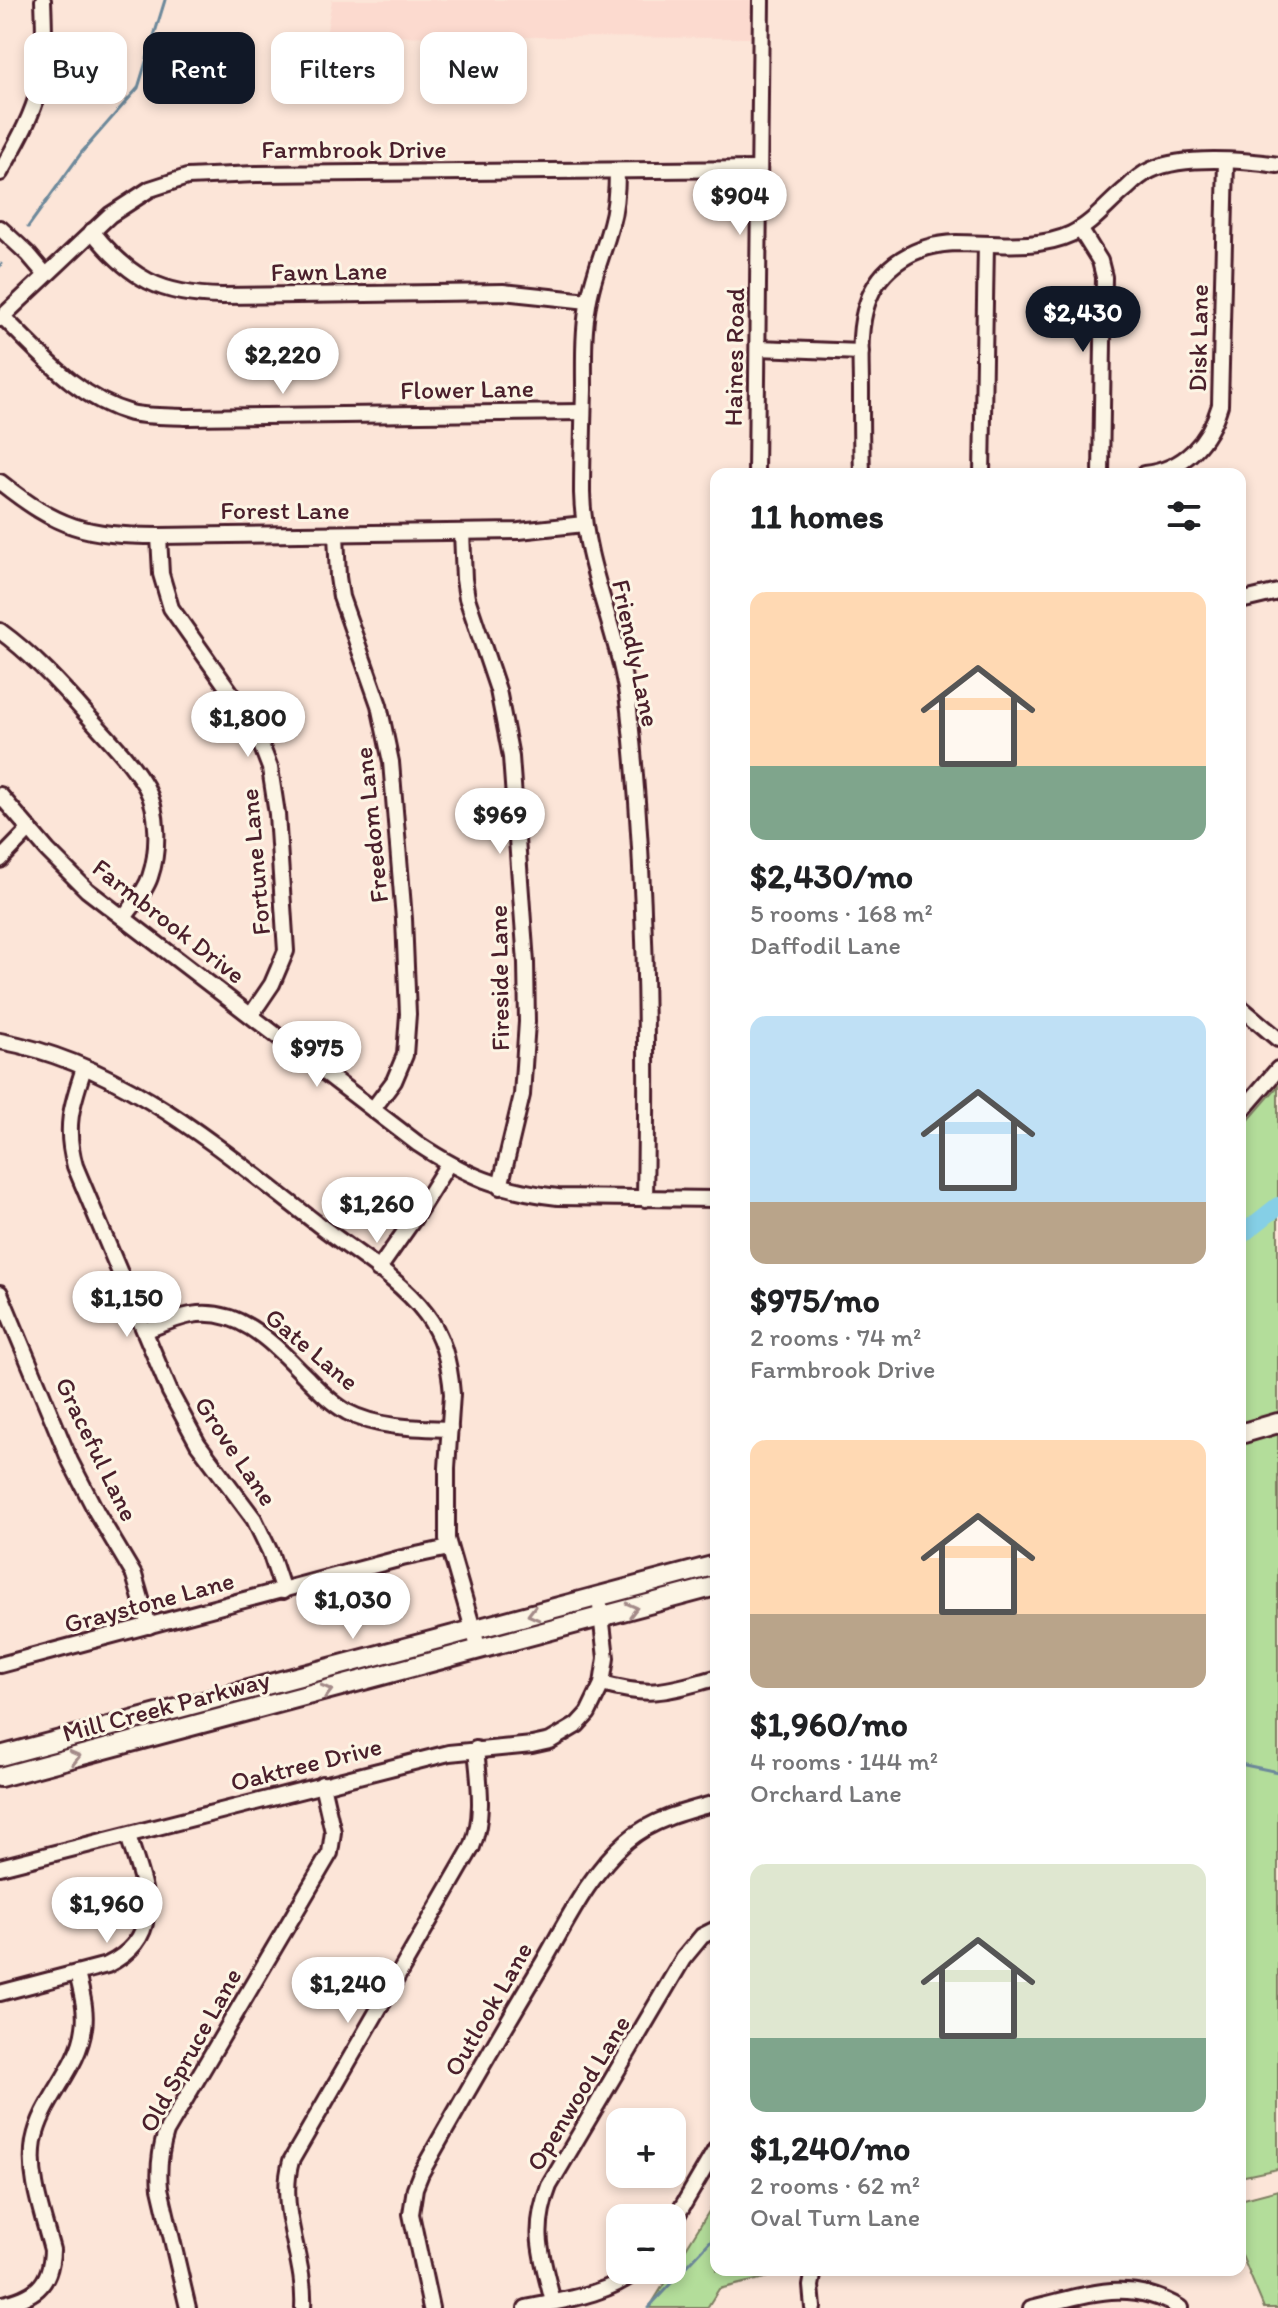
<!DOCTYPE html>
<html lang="en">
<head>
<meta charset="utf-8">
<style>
	body { margin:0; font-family:Itim,sans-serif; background:#f6f6f6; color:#202124; height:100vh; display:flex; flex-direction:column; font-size:30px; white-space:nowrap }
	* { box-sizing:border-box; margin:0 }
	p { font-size:26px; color:#757577 }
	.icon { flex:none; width:44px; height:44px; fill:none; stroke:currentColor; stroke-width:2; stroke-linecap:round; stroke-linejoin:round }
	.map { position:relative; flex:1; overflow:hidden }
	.drawer { position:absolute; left:710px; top:468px; width:536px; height:1808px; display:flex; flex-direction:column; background:#fff; border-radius:16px; box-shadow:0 4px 12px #0003 }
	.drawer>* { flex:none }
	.guide { position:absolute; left:24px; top:32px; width:566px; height:72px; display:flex; gap:16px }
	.controls { position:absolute; left:606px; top:2108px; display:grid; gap:16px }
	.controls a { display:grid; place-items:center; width:80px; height:80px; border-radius:16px; background:#fff; box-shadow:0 4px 12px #0003; font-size:40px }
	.price { position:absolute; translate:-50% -68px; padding:0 18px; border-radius:28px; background:#fff; color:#222; font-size:26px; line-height:52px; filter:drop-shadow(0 2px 4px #0008) }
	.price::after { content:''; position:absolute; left:50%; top:48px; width:24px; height:18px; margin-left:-12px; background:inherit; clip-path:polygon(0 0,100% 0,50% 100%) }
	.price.selected { background:#111827; color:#fff }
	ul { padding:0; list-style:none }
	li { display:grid; align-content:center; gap:16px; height:424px; padding:0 40px }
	li span { display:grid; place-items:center; height:248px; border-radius:16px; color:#555 }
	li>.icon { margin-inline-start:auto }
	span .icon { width:144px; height:144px; fill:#fffc; stroke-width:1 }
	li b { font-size:34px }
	h2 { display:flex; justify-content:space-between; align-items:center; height:96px; padding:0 40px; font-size:34px }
	.tag { padding:0 28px; border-radius:16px; background:#fff; box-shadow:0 4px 12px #0003; font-size:28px; line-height:72px }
	.tag.selected { background:#111827; color:#fff }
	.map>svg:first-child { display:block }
	.built { fill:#fcdacf }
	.green { fill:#b3dd9a; stroke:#7e7e62; stroke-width:2 }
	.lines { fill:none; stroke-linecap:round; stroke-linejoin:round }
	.stream { stroke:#6d899b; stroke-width:3 }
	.river { stroke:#85cfe6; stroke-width:18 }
	.minor-casing { stroke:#4a1f2b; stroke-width:20 }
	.major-casing { stroke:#4a1f2b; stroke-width:24 }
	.minor { stroke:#fcf5e5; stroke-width:14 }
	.major { stroke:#fcf5e5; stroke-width:18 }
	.oneway { stroke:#a38a88 }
	.labels { text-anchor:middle; stroke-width:6; stroke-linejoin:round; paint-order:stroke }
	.street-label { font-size:26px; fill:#4a1f2b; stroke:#fcf5e5 }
</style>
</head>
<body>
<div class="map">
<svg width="1278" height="2308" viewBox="0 0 1278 2308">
	<rect width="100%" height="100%" fill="#fce5d8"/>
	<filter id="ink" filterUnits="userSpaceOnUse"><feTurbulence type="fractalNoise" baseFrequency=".0125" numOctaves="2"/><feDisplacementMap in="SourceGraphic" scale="16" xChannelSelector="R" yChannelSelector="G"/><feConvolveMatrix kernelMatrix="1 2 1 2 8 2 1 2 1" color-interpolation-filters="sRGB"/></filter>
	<g filter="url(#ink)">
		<!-- built -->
		<polygon class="built" points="332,0 754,0 753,38 326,36"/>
		<!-- green -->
		<g class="green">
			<polygon points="1278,1086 1278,2169 1240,2177 1240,1130"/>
			<polygon points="1278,2190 1278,2308 1264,2308 1240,2251 1240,2200"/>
			<polygon points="716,2200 716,2270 798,2270 719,2289 707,2308 649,2308"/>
		</g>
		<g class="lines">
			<!-- stream -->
			<g class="stream">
				<polyline points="28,227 82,152 138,88 165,0"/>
				<polyline points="0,266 1,264"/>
				<polyline points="1240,1764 1278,1772"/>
				<polyline points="648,2308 716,2235"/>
			</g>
			<!-- river -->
			<polyline class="river" points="1240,1236 1278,1206"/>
			<!-- minor casing -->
			<g class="minor-casing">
				<g id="minor">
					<path d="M617,171C617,189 616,207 611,224C604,252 592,277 588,305C583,333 584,362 584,390C583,424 582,458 582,493C584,568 621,636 629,710C646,873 648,1036 645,1199"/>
					<path d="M0,173C15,146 32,118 39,88C46,60 44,28 43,0"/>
					<polyline points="0,228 28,254 45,274"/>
					<polyline points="1080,229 1100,261 1104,277 1101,474"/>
					<path d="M92,231C130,279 161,295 222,296L503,292L588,301"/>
					<path d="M2,316C41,354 77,398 131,413C149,417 169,416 188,417L583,412"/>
					<polyline points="0,319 110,215 150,189 187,177 256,174 759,169"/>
					<polyline points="758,348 861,352"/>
					<polyline points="756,474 761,0"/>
					<path d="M862,474C861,446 861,417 861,389C861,361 858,330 867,304C879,265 917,244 956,243C993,243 1037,250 1071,234C1093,224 1108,203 1127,188C1134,181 1142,174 1151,170C1183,155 1244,160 1278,165"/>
					<polyline points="982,474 986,244"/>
					<path d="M1144,474C1184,470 1209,442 1220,405L1226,161"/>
					<path d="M0,482C58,528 85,536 159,536L519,531L584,524"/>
					<polyline points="462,532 464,579 467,598 498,690 511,757 526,963 527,1022 522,1095 500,1187"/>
					<polyline points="336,534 338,577 341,597 379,705 391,762 404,919 408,1014 405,1055 394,1081 373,1109"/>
					<polyline points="159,536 161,574 171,608 253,724 270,768 277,814 286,951 272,984 251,1015"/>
					<polyline points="1240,601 1278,592"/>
					<path d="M0,631C33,655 61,685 88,716C108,738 131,761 146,787C159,811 159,851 150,877C145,892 133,905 124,918"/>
					<path d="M0,795L48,851L87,890L418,1144C465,1175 502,1191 558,1197L716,1199"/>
					<polyline points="0,860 30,829"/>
					<polyline points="1240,1007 1278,1039"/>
					<path d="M0,1041C125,1064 221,1150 319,1225C354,1252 399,1278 426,1314C444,1337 450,1366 452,1394L447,1468V1539L479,1650"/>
					<path d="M84,1068C72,1104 64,1127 75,1166L170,1392L198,1444L254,1519L270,1552L283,1591"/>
					<polyline points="1240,1113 1278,1069"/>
					<polyline points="378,1270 413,1220 448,1164"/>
					<polyline points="0,1293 70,1461 97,1513 134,1575 149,1626"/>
					<path d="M145,1331C160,1325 175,1318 191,1315C240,1306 274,1345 305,1376C318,1389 331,1403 347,1412C377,1428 417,1428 450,1429"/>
					<polyline points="0,1665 402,1558 449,1548"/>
					<path d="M602,1684C653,1698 666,1691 716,1678"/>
					<polyline points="0,1867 449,1753 532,1745 550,1741 577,1725 588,1713 602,1684 606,1658 599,1597"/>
					<path d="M0,1993L107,1965C169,1934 143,1886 128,1835"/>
					<polyline points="672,2224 716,2149"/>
					<path d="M553,2302C542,2257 531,2232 549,2186L683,1959L702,1936L716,1929"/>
					<path d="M0,2305C33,2297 51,2287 52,2250C43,2215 28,2177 34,2141C42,2099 79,2069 84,2028C87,2010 81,1991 77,1973"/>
					<path d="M188,2308L160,2188C158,2168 160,2151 166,2132L330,1853L333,1832L322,1784"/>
					<path d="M303,2308C306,2258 277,2211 291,2161L472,1847C485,1815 479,1782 476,1749"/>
					<path d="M431,2308L411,2214L415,2188L421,2173C461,2102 502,2031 544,1961C568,1919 590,1873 627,1841C651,1820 685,1811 716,1803"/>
					<path d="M526,2308C564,2300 607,2295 638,2270"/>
					<polyline points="813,2308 811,2286 814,2270"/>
					<path d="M1031,2308C1085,2296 1127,2276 1180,2308"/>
				</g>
			</g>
			<!-- major casing -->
			<g class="major-casing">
				<g id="major">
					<polyline points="1240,1434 1278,1423"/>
					<polyline points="0,1756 716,1565"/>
					<polyline points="0,1777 716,1586"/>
				</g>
			</g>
			<!-- minor -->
			<use href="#minor" class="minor"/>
			<!-- major -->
			<use href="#major" class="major"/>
		</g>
		<!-- one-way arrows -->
		<defs><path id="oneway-chevron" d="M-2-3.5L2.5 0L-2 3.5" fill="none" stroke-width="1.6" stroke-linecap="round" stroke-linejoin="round" transform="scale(2)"/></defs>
		<g class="oneway">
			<use href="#oneway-chevron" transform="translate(632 1609) rotate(-15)"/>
			<use href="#oneway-chevron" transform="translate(533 1614) rotate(165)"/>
			<use href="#oneway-chevron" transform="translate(327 1691) rotate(-15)"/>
			<use href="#oneway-chevron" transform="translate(75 1757) rotate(-15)"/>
		</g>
	</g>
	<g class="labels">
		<!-- street labels -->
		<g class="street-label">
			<text x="354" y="158">Farmbrook Drive</text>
			<text transform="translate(329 271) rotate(-1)" y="9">Fawn Lane</text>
			<text transform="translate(1198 338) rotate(-89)" y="9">Disk Lane</text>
			<text transform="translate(734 357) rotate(-89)" y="9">Haines Road</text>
			<text transform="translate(467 389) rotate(-1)" y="9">Flower Lane</text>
			<text x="285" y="519">Forest Lane</text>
			<text transform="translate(636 653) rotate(78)" y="9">Friendly Lane</text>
			<text transform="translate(371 825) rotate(-96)" y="9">Freedom Lane</text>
			<text transform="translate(255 862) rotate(-95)" y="9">Fortune Lane</text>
			<text transform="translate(169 921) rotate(38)" y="9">Farmbrook Drive</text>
			<text transform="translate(499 978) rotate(-91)" y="9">Fireside Lane</text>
			<text transform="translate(312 1349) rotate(40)" y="9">Gate Lane</text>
			<text transform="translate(97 1449) rotate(64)" y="9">Graceful Lane</text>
			<text transform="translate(236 1451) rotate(56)" y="9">Grove Lane</text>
			<text transform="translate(149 1602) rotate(-15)" y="9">Graystone Lane</text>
			<text transform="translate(166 1706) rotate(-15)" y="9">Mill Creek Parkway</text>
			<text transform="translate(306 1764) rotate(-14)" y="9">Oaktree Drive</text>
			<text transform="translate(488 2009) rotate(-60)" y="9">Outlook Lane</text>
			<text transform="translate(190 2050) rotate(-61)" y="9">Old Spruce Lane</text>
			<text transform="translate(578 2093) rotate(-59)" y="9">Openwood Lane</text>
		</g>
	</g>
</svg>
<div class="controls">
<a>+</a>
<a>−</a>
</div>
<b class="price" style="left:740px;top:237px">$904</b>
<b class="price selected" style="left:1083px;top:354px">$2,430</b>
<b class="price" style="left:283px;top:396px">$2,220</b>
<b class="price" style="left:248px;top:759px">$1,800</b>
<b class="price" style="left:500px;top:856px">$969</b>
<b class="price" style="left:317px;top:1089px">$975</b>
<b class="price" style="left:377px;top:1245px">$1,260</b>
<b class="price" style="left:127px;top:1339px">$1,150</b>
<b class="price" style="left:353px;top:1641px">$1,030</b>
<b class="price" style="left:107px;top:1945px">$1,960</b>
<b class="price" style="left:348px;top:2025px">$1,240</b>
<div class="guide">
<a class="tag">Buy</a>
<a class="tag selected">Rent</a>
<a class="tag">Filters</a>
<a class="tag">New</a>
</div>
<section class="drawer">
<h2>11 homes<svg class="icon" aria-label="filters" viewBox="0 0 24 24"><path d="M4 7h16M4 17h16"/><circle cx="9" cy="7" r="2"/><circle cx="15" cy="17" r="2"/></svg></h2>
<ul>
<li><span style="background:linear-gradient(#ffd9b3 70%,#7fa58c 0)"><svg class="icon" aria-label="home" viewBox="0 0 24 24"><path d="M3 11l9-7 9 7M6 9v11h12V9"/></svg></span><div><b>$2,430/mo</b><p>5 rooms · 168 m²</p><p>Daffodil Lane</p></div></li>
<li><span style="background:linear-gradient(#bfe0f5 75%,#b9a48a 0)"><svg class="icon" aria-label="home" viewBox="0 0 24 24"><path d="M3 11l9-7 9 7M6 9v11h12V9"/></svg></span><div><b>$975/mo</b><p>2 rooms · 74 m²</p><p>Farmbrook Drive</p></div></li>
<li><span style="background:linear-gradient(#ffd9b3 70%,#b9a48a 0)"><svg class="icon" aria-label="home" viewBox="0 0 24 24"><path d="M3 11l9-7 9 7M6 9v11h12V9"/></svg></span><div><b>$1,960/mo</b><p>4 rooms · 144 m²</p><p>Orchard Lane</p></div></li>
<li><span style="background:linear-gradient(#dfe7d0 70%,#7fa58c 0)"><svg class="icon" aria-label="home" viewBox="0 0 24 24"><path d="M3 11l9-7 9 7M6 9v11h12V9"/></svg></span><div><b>$1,240/mo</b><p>2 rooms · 62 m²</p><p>Oval Turn Lane</p></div></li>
</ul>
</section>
</div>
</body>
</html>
